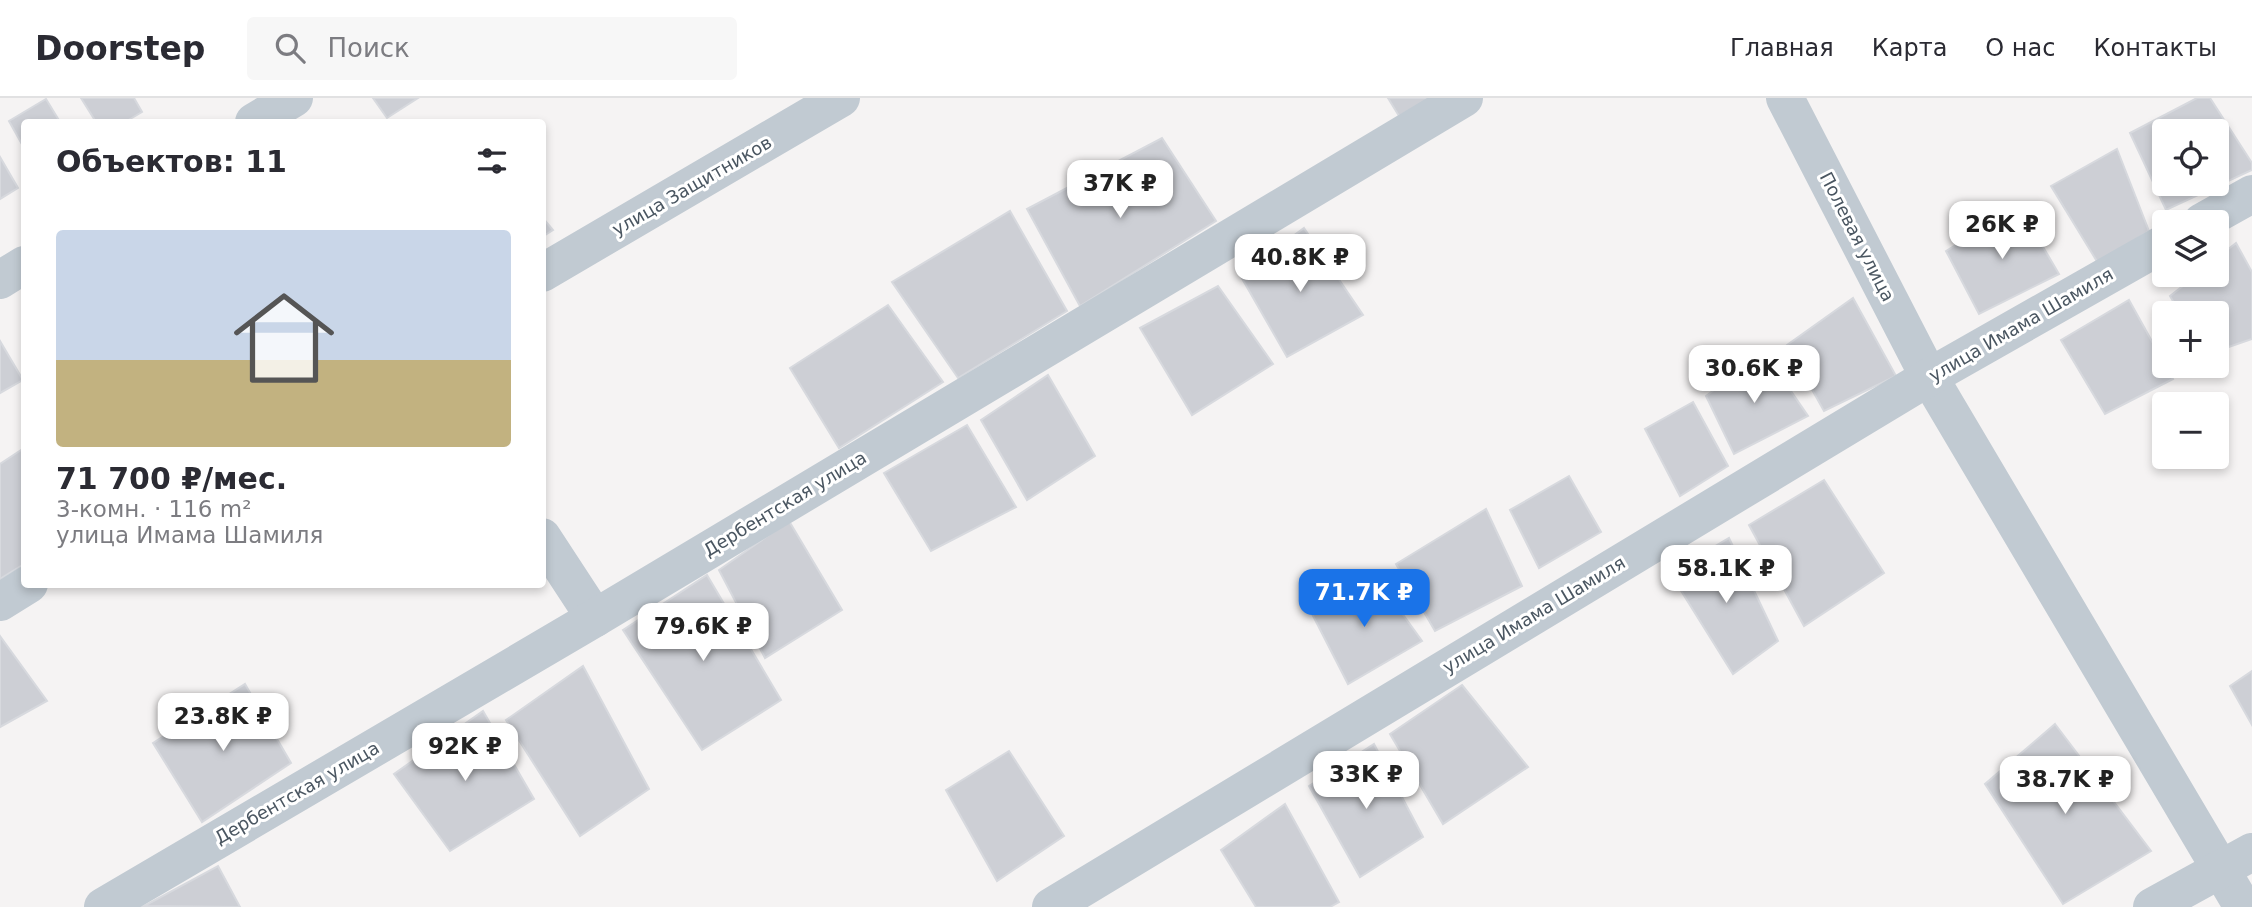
<!DOCTYPE html>
<html lang="ru">
<head>
<meta charset="utf-8">
<style>
	body { margin:0; font-family:"DejaVu Sans",sans-serif; background:#f7f7f7; color:#2b2b33; height:100vh; display:flex; flex-direction:column; font-size:26px; white-space:nowrap }
	* { box-sizing:border-box; margin:0 }
	p { font-size:23px; color:#7c7c81 }
	.icon { flex:none; width:38px; height:38px; fill:none; stroke:currentColor; stroke-width:2; stroke-linecap:round; stroke-linejoin:round }
	.map { position:relative; flex:1; overflow:hidden }
	.side { position:absolute; left:21px; top:21px; width:525px; height:469px; display:flex; flex-direction:column; background:#fff; border-radius:7px; box-shadow:0 4px 10px #0003 }
	.side>* { flex:none }
	.buttons { position:absolute; left:2152px; top:21px; display:grid; gap:14px }
	.buttons a { display:grid; place-items:center; width:77px; height:77px; border-radius:7px; background:#fff; box-shadow:0 4px 10px #0003; font-size:35px }
	.price { position:absolute; translate:-50% -60px; padding:0 16px; border-radius:14px; background:#fff; color:#222; font-size:23px; line-height:46px; filter:drop-shadow(0 2px 4px #0008) }
	.price::after { content:''; position:absolute; left:50%; top:42px; width:21px; height:16px; margin-left:-10px; background:inherit; clip-path:polygon(0 0,100% 0,50% 100%) }
	.price.on { background:#1a73e8; color:#fff }
	ul { padding:0; list-style:none }
	li { display:grid; align-content:center; gap:14px; height:371px; padding:0 35px }
	li span { display:grid; place-items:center; height:217px; border-radius:7px; color:#555 }
	li>.icon { margin-inline-start:auto }
	span .icon { width:126px; height:126px; fill:#fffc; stroke-width:1 }
	li b { font-size:30px }
	h2 { display:flex; justify-content:space-between; align-items:center; height:84px; padding:0 35px; font-size:30px }
	header { display:flex; align-items:center; gap:42px; box-sizing:border-box; height:98px; padding:0 35px; background:#fff; border-bottom:2px solid #e1e1e2 }
	header strong { font-size:33px }
	nav { display:flex; gap:38px; margin-inline-start:auto; font-size:24px }
	.search { width:490px; height:63px; background:#f7f7f7; display:flex; align-items:center; gap:18px; box-sizing:border-box; padding:0 24px; border-radius:7px; color:#7c7c81; font-size:26px }
	.map>svg:first-child { display:block }
	.building { fill:#cdcfd5; stroke:#d7d9de; stroke-width:2; fill-rule:evenodd }
	.lines { fill:none; stroke-linecap:round; stroke-linejoin:round }
	.minor { stroke:#c1cad2; stroke-width:38 }
	.labels { text-anchor:middle; stroke-width:6; stroke-linejoin:round; paint-order:stroke }
	.street-label { font-size:18px; fill:#4a5661; stroke:#fff }
</style>
</head>
<body>
<header>
<strong>Doorstep</strong>
<div class="search"><svg class="icon" aria-label="search" viewBox="0 0 24 24"><circle cx="10" cy="10" r="6"/><path d="M15 15l6 6"/></svg>Поиск</div>
<nav><a>Главная</a><a>Карта</a><a>О нас</a><a>Контакты</a></nav>
</header>
<div class="map">
<svg width="2252" height="809" viewBox="0 0 2252 809">
	<rect width="100%" height="100%" fill="#f5f3f3"/>
	<!-- building -->
	<g class="building">
		<polygon points="81,0 134,0 142,14 125,24 96,24"/>
		<polygon points="373,0 418,0 387,20"/>
		<polygon points="1388,0 1433,0 1399,18"/>
		<path d="M2197,0H2210L2252,65V72L2166,112L2130,35ZM2165,33H2217V86H2165Z"/>
		<polygon points="46,1 60,24 24,24 24,50 9,23"/>
		<polygon points="1162,40 1216,123 1080,208 1027,111"/>
		<polygon points="2117,51 2149,133 2098,165 2051,88"/>
		<polygon points="0,59 18,90 0,101"/>
		<polygon points="2019,108 2059,176 1979,216 1946,153"/>
		<polygon points="1010,113 1067,213 958,280 892,184"/>
		<polygon points="542,119 553,132 542,139"/>
		<polygon points="1304,130 1363,217 1287,259 1240,177"/>
		<polygon points="2236,145 2252,174 2252,241 2217,253 2217,215 2180,215 2170,198 2197,177 2217,177 2217,160"/>
		<polygon points="1218,188 1273,266 1192,317 1140,230"/>
		<polygon points="1853,200 1896,278 1824,313 1787,247"/>
		<polygon points="2129,202 2173,281 2105,316 2061,242"/>
		<polygon points="888,207 943,284 839,350 790,270"/>
		<polygon points="0,243 23,282 0,295"/>
		<polygon points="1764,254 1808,318 1734,356 1706,298"/>
		<polygon points="1048,277 1095,358 1027,402 981,322"/>
		<polygon points="1693,304 1728,368 1680,398 1645,331"/>
		<polygon points="967,327 1016,409 931,453 884,375"/>
		<polygon points="24,350 24,466 0,481 0,366"/>
		<polygon points="1569,378 1601,434 1539,470 1510,412"/>
		<polygon points="1824,382 1884,475 1804,528 1749,427"/>
		<polygon points="1486,411 1522,488 1435,533 1396,466"/>
		<polygon points="789,423 842,512 765,560 719,472"/>
		<polygon points="1729,440 1778,543 1733,576 1670,475"/>
		<polygon points="707,477 781,602 702,652 623,532"/>
		<polygon points="1375,478 1422,543 1348,586 1310,512"/>
		<polygon points="0,538 47,603 0,629"/>
		<polygon points="583,568 649,691 580,738 506,622"/>
		<polygon points="2252,573 2252,627 2230,588"/>
		<polygon points="245,586 291,665 202,724 153,645"/>
		<polygon points="1462,587 1528,669 1443,726 1390,636"/>
		<polygon points="483,613 534,701 450,753 394,676"/>
		<polygon points="2055,626 2151,753 2063,806 1985,686"/>
		<polygon points="1374,646 1423,739 1360,779 1309,688"/>
		<polygon points="1009,653 1064,738 997,783 946,692"/>
		<polygon points="1285,706 1339,804 1330,809 1256,809 1221,752"/>
		<polygon points="218,768 240,809 144,808"/>
	</g>
	<g class="lines">
		<!-- minor -->
		<g class="minor">
			<polyline points="1785,0 1929,279 2243,809"/>
			<polyline points="254,24 294,0"/>
			<polyline points="2202,124 2252,96"/>
			<polyline points="542,175 841,0"/>
			<polyline points="0,182 24,167"/>
			<polyline points="542,439 595,520"/>
			<polyline points="0,504 29,486"/>
			<polyline points="103,809 595,520 1464,0"/>
			<polyline points="1051,809 1929,279 2165,145"/>
			<polyline points="2152,809 2252,754"/>
		</g>
	</g>
	<g class="labels">
		<!-- street labels -->
		<g class="street-label">
			<text transform="translate(692 88) rotate(-30)" y="6">улица Защитников</text>
			<text transform="translate(1857 139) rotate(63)" y="6">Полевая улица</text>
			<text transform="translate(2021 227) rotate(-30)" y="6">улица Имама Шамиля</text>
			<text transform="translate(785 406) rotate(-31)" y="6">Дербентская улица</text>
			<text transform="translate(1534 517) rotate(-31)" y="6">улица Имама Шамиля</text>
			<text transform="translate(297 695) rotate(-30)" y="6">Дербентская улица</text>
		</g>
	</g>
</svg>
<div class="buttons">
<a><svg class="icon" aria-label="locate" viewBox="0 0 24 24"><circle cx="12" cy="12" r="6"/><path d="M12 2v4M12 18v4M2 12h4M18 12h4"/></svg></a>
<a><svg class="icon" aria-label="layers" viewBox="0 0 24 24"><path d="M12 4l9 5-9 5-9-5zM3 14l9 5 9-5"/></svg></a>
<a>+</a>
<a>−</a>
</div>
<b class="price" style="left:1120px;top:122px">37K ₽</b>
<b class="price" style="left:2002px;top:163px">26K ₽</b>
<b class="price" style="left:1300px;top:196px">40.8K ₽</b>
<b class="price" style="left:1754px;top:307px">30.6K ₽</b>
<b class="price" style="left:1726px;top:507px">58.1K ₽</b>
<b class="price on" style="left:1364px;top:531px">71.7K ₽</b>
<b class="price" style="left:703px;top:565px">79.6K ₽</b>
<b class="price" style="left:223px;top:655px">23.8K ₽</b>
<b class="price" style="left:465px;top:685px">92K ₽</b>
<b class="price" style="left:1366px;top:713px">33K ₽</b>
<b class="price" style="left:2065px;top:718px">38.7K ₽</b>
<section class="side">
<h2>Объектов: 11<svg class="icon" aria-label="filters" viewBox="0 0 24 24"><path d="M4 7h16M4 17h16"/><circle cx="9" cy="7" r="2"/><circle cx="15" cy="17" r="2"/></svg></h2>
<ul>
<li><span style="background:linear-gradient(#c9d6e8 60%,#c2b280 0)"><svg class="icon" aria-label="home" viewBox="0 0 24 24"><path d="M3 11l9-7 9 7M6 9v11h12V9"/></svg></span><div><b>71 700 ₽/мес.</b><p>3-комн. · 116 m²</p><p>улица Имама Шамиля</p></div></li>
</ul>
</section>
</div>
</body>
</html>
